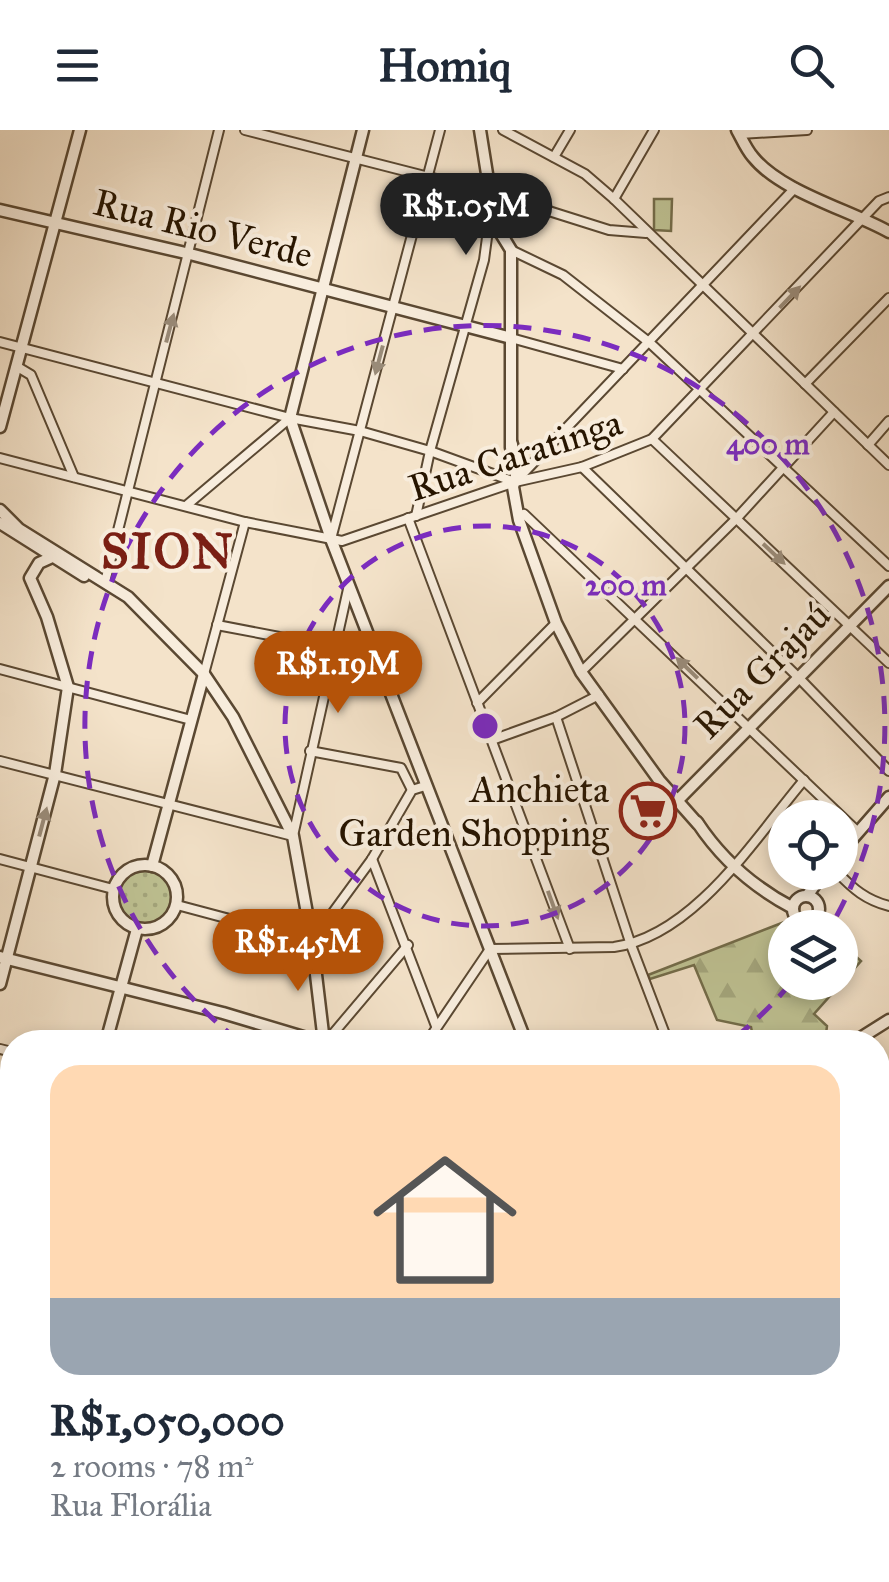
<!DOCTYPE html>
<html lang="en">
<head>
<meta charset="utf-8">
<style>
	body { margin:0; font-family:"IM FELL Great Primer",serif; background:#f6f6f7; color:#1f2937; height:100vh; display:flex; flex-direction:column; font-size:38px; white-space:nowrap }
	* { box-sizing:border-box; margin:0 }
	p { font-size:32px; color:#747a83 }
	.icon { flex:none; width:55px; height:55px; fill:none; stroke:currentColor; stroke-width:2; stroke-linecap:round; stroke-linejoin:round }
	.map { position:relative; flex:1; overflow:hidden }
	.details { position:absolute; left:0px; top:900px; width:890px; height:552px; display:flex; flex-direction:column; background:#fff; border-radius:40px 40px 0 0; box-shadow:0 5px 15px #0003 }
	.details>* { flex:none }
	.tools { position:absolute; left:768px; top:670px; display:grid; gap:20px }
	.tools a { display:grid; place-items:center; width:90px; height:90px; border-radius:50%; background:#fff; box-shadow:0 5px 15px #0003; font-size:50px }
	.price { position:absolute; translate:-50% -85px; padding:0 22px; border-radius:35px; background:#b45309; color:#fff; font-size:32px; line-height:65px; filter:drop-shadow(0 2px 5px #0008) }
	.price::after { content:''; position:absolute; left:50%; top:60px; width:30px; height:22px; margin-left:-15px; background:inherit; clip-path:polygon(0 0,100% 0,50% 100%) }
	.price.current { background:#222; color:#fff }
	ul { padding:0; list-style:none }
	li { display:grid; align-content:center; gap:20px; height:530px; padding:0 50px }
	li+li { border-top:2px solid #e0e1e3 }
	li span { display:grid; place-items:center; height:310px; border-radius:30px; color:#555 }
	li>.icon { margin-inline-start:auto }
	span .icon { width:180px; height:180px; fill:#fffc; stroke-width:1 }
	li b { font-size:42px }
	header { display:flex; justify-content:space-between; align-items:center; height:130px; padding:0 50px; background:#fff; font-size:45px; font-weight:700 }
	.map>svg:first-child { display:block }
	.grass { fill:url(#grass-tufts); stroke:#736c4a; stroke-width:2.5 }
	.forest { fill:url(#forest-firs); stroke:#736c4a; stroke-width:2.5 }
	.park { fill:url(#park-dots); stroke:#736c4a; stroke-width:2.5 }
	.garden { fill:#bfc394; stroke:#736c4a; stroke-width:2.5 }
	.lines { fill:none; stroke-linecap:round; stroke-linejoin:round }
	.stream { stroke:#6d7a6e; stroke-width:2.5 }
	.minor-casing { stroke:#5a4832; stroke-width:12 }
	.tertiary-casing { stroke:#5a4832; stroke-width:15 }
	.minor { stroke:#f8eddd; stroke-width:8 }
	.tertiary { stroke:#f8eddd; stroke-width:10 }
	.oneway { fill:#9a8c7a }
	.ring { fill:none; stroke:#7b2cbf; stroke-width:5; stroke-dasharray:18 12 }
	.labels { text-anchor:middle; stroke-width:8; stroke-linejoin:round; paint-order:stroke }
	.street-label { font-size:38px; fill:#271500; stroke:#f8eddd }
	.poi-label { font-size:38px; fill:#271500; stroke:#f8eddd; text-anchor:end }
	.district-label { font-size:48px; font-weight:bold; letter-spacing:2.5px; fill:#7a1f14; stroke:#f8eddd }
	.centre { fill:#7b2cbf; stroke:#f8eddd; stroke-width:5 }
	.ring-label { font-size:30px; text-anchor:middle; font-weight:bold; fill:#7b2cbf; stroke:#f8eddd; stroke-width:8; stroke-linejoin:round; paint-order:stroke }
</style>
</head>
<body>
<header><svg class="icon" aria-label="menu" viewBox="0 0 24 24"><path d="M4 6h16M4 12h16M4 18h16"/></svg>Homiq<svg class="icon" aria-label="search" viewBox="0 0 24 24"><circle cx="10" cy="10" r="6"/><path d="M15 15l6 6"/></svg></header>
<div class="map">
<svg width="889" height="1452" viewBox="0 0 889 1452">
	<defs>
		<pattern id="grass-tufts" width="24" height="20" patternUnits="userSpaceOnUse" patternTransform="scale(2.5)"><rect width="24" height="20" fill="#bfc394"/><path d="M3 7l-1-3M5 7V3M7 7l1-3M15 17l-1-3M17 17v-4M19 17l1-3" fill="none" stroke="#a4a77e"/></pattern>
		<pattern id="forest-firs" width="22" height="20" patternUnits="userSpaceOnUse" patternTransform="scale(2.5)"><rect width="22" height="20" fill="#bfc394"/><path d="M5 1l3.5 6h-7zM16 11l3.5 6h-7z" fill="#a4a77e"/></pattern>
		<pattern id="park-dots" width="8" height="8" patternUnits="userSpaceOnUse" patternTransform="scale(2.5)"><rect width="8" height="8" fill="#bfc394"/><path d="M2 2h.1M6 6h.1" fill="none" stroke="#a4a77e" stroke-width="1.8" stroke-linecap="round"/></pattern>
	</defs>
	<rect width="100%" height="100%" fill="#f4e3ca"/>
	<filter id="stains"><feTurbulence type="fractalNoise" baseFrequency=".002" numOctaves="4"/><feColorMatrix values="0 0 0 0 .2 0 0 0 0 .09 0 0 0 0 .02 0 0 0 .5 -.17"/></filter>
	<radialGradient id="worn" r=".72"><stop offset=".6" stop-color="#630" stop-opacity="0"/><stop offset="1" stop-color="#630" stop-opacity=".3"/></radialGradient>
	<!-- grass -->
	<g class="grass">
		<polygon points="889,1274 889,1452 706,1452 707,1440 878,1440 878,1277"/>
		<polygon points="12,1412 12,1440 297,1440 303,1452 0,1452 0,1440"/>
	</g>
	<!-- forest -->
	<polygon class="forest" points="787,791 797,797 785,798 785,852 840,852 840,812 861,831 814,884 827,896 825,912 754,912 751,897 717,890 694,835 650,849 648,845"/>
	<!-- park -->
	<g class="park">
		<circle cx="145" cy="767" r="29"/>
		<polygon points="369,1440 477,1440 483,1452 377,1452"/>
	</g>
	<!-- garden -->
	<polygon class="garden" points="654,69 672,69 671,101 654,100"/>
	<g class="lines">
		<!-- stream -->
		<g class="stream">
			<polyline points="836,852 839,856"/>
			<polyline points="473,1440 479,1452"/>
		</g>
		<!-- minor casing -->
		<g class="minor-casing">
			<g id="minor">
				<polyline points="245,0 495,64 609,100 646,103"/>
				<polyline points="503,0 585,44 614,69 889,335"/>
				<polyline points="740,4 807,0"/>
				<polyline points="554,27 570,0"/>
				<polyline points="614,69 654,0"/>
				<polyline points="511,120 563,145 650,213 889,436"/>
				<polyline points="511,208 623,239"/>
				<polyline points="0,212 290,288 360,301 430,321 515,352"/>
				<polyline points="16,236 31,245 74,347"/>
				<polyline points="805,254 889,168"/>
				<polyline points="652,309 889,533"/>
				<polyline points="868,315 889,291"/>
				<polyline points="0,328 245,392 342,411 515,352 582,337 652,309 879,71 889,67"/>
				<polyline points="582,337 799,548 889,641"/>
				<polyline points="515,352 795,58"/>
				<polyline points="187,375 290,288"/>
				<polyline points="524,384 858,702"/>
				<polyline points="416,386 430,321 484,130 490,85"/>
				<polyline points="408,388 570,819"/>
				<polyline points="331,409 440,0"/>
				<polyline points="105,452 219,0"/>
				<polyline points="217,495 337,518"/>
				<polyline points="0,539 191,590"/>
				<polyline points="581,542 736,389 834,282"/>
				<polyline points="204,544 245,392"/>
				<polyline points="477,573 556,493"/>
				<polyline points="556,587 631,815 668,912"/>
				<polyline points="492,610 556,587 599,565"/>
				<polyline points="310,621 401,638 412,660"/>
				<polyline points="0,631 293,706 348,459"/>
				<polyline points="0,729 113,759"/>
				<polyline points="372,729 436,896"/>
				<path d="M837,742C853,759 866,770 889,776"/>
				<polyline points="177,775 312,811 372,729 412,660 425,656"/>
				<polyline points="326,912 408,815"/>
				<path d="M427,912L490,819L614,817C694,806 755,708 804,650"/>
				<polyline points="0,919 12,922"/>
				<polyline points="878,943 889,945"/>
				<polyline points="0,992 12,997"/>
				<polyline points="878,998 889,990"/>
				<polyline points="0,1051 12,1027"/>
				<polyline points="878,1071 889,1070"/>
				<polyline points="878,1085 889,1077"/>
				<polyline points="878,1169 889,1162"/>
				<polyline points="0,1197 12,1210"/>
				<polyline points="878,1203 889,1175"/>
				<polyline points="878,1267 889,1263"/>
				<polyline points="315,1440 321,1452"/>
				<polyline points="362,1440 369,1452"/>
				<polyline points="484,1440 491,1452"/>
				<polyline points="578,1440 581,1452"/>
				<polyline points="662,1452 664,1440"/>
			</g>
		</g>
		<!-- tertiary casing -->
		<g class="tertiary-casing">
			<g id="tertiary">
				<polyline points="363,0 290,288 331,409 526,912"/>
				<polyline points="480,0 495,94 511,120 511,318"/>
				<path d="M737,0C742,9 746,19 753,27C781,62 850,80 889,102"/>
				<polyline points="0,80 190,124 511,208"/>
				<polyline points="0,297 80,0"/>
				<polyline points="512,314 516,346 513,357 519,390 556,493 581,542 659,650 698,694"/>
				<polyline points="0,380 19,399 128,467 204,544 233,587 293,706 312,811 324,912"/>
				<polyline points="0,393 84,446"/>
				<polyline points="680,668 889,456"/>
				<path d="M697,692C722,730 753,757 793,778"/>
				<polyline points="840,723 889,667"/>
				<circle cx="145" cy="767" r="32"/>
				<polyline points="152,736 204,544"/>
				<polyline points="807,766 824,742"/>
				<circle cx="806" cy="779" r="13"/>
				<polyline points="0,827 223,883 320,912"/>
				<polyline points="0,854 55,644 68,557 47,487 30,448 39,433 50,428"/>
				<polyline points="106,912 137,799"/>
				<polyline points="534,912 575,912"/>
				<polyline points="854,912 889,890"/>
				<polyline points="0,1290 12,1287"/>
				<polyline points="0,1405 12,1380"/>
			</g>
		</g>
		<!-- minor -->
		<use href="#minor" class="minor"/>
		<!-- tertiary -->
		<use href="#tertiary" class="tertiary"/>
	</g>
	<!-- one-way arrows -->
	<defs><path id="oneway-solid" d="M-6-.8H1V-3.2L6.5 0L1 3.2V.8H-6Z" transform="scale(2.5)"/></defs>
	<g class="oneway">
		<use href="#oneway-solid" transform="translate(790 167) rotate(-46)"/>
		<use href="#oneway-solid" transform="translate(170 198) rotate(-75)"/>
		<use href="#oneway-solid" transform="translate(379 230) rotate(105)"/>
		<use href="#oneway-solid" transform="translate(774 424) rotate(43)"/>
		<use href="#oneway-solid" transform="translate(687 538) rotate(-136)"/>
		<use href="#oneway-solid" transform="translate(43 692) rotate(-75)"/>
		<use href="#oneway-solid" transform="translate(553 775) rotate(70)"/>
	</g>
	<!-- distance rings -->
	<g class="ring">
		<circle cx="485" cy="596" r="200"/>
		<path d="M791 853A400 400 0 0 1 731 911M239 911A400 400 0 1 1 831 796"/>
	</g>
	<!-- icons -->
	<defs>
		<g id="supermarket-ring" transform="scale(2.875)"><circle r="9.5" fill="#f8eddd" stroke="#8f2418" stroke-width="1.5"/><path d="M-6-5.5h2.5l.6 2H6L4.5 2H-2.5L-4.4-4H-6ZM-1.5 3.2a1.3 1.3 0 1 0 .1 0ZM3 3.2a1.3 1.3 0 1 0 .1 0Z" fill="#8f2418"/></g>
	</defs>
	<g fill-rule="evenodd">
		<use href="#supermarket-ring" x="648" y="681"/>
	</g>
	<g class="labels">
		<!-- street labels -->
		<g class="street-label">
			<text transform="translate(203 98) rotate(14)" y="13">Rua Rio Verde</text>
			<text transform="translate(515 325) rotate(-18)" y="13">Rua Caratinga</text>
			<text transform="translate(762 540) rotate(-45)" y="13">Rua Grajaú</text>
		</g>
		<!-- poi labels -->
		<g class="poi-label">
			<text x="609" y="672">Anchieta<tspan x="609" dy="44">Garden Shopping</tspan></text>
		</g>
		<!-- district labels -->
		<g class="district-label">
			<text x="168" y="438">SION</text>
		</g>
	</g>
	<circle cx="485" cy="596" r="15" class="centre"/>
	<g class="ring-label">
		<text x="768" y="324">400 m</text>
		<text x="626" y="465">200 m</text>
	</g>
	<rect width="100%" height="100%" filter="url(#stains)"/>
	<rect width="100%" height="100%" fill="url(#worn)"/>
</svg>
<div class="tools">
<a><svg class="icon" aria-label="locate" viewBox="0 0 24 24"><circle cx="12" cy="12" r="6"/><path d="M12 2v4M12 18v4M2 12h4M18 12h4"/></svg></a>
<a><svg class="icon" aria-label="layers" viewBox="0 0 24 24"><path d="M12 4l9 5-9 5-9-5zM3 14l9 5 9-5"/></svg></a>
</div>
<b class="price current" style="left:466px;top:128px">R$1.05M</b>
<b class="price" style="left:338px;top:586px">R$1.19M</b>
<b class="price" style="left:298px;top:864px">R$1.45M</b>
<section class="details">
<ul>
<li><span style="background:linear-gradient(#ffd9b3 75%,#9aa5b1 0)"><svg class="icon" aria-label="home" viewBox="0 0 24 24"><path d="M3 11l9-7 9 7M6 9v11h12V9"/></svg></span><div><b>R$1,050,000</b><p>2 rooms · 78 m²</p><p>Rua Florália</p></div></li>
</ul>
</section>
</div>
</body>
</html>
